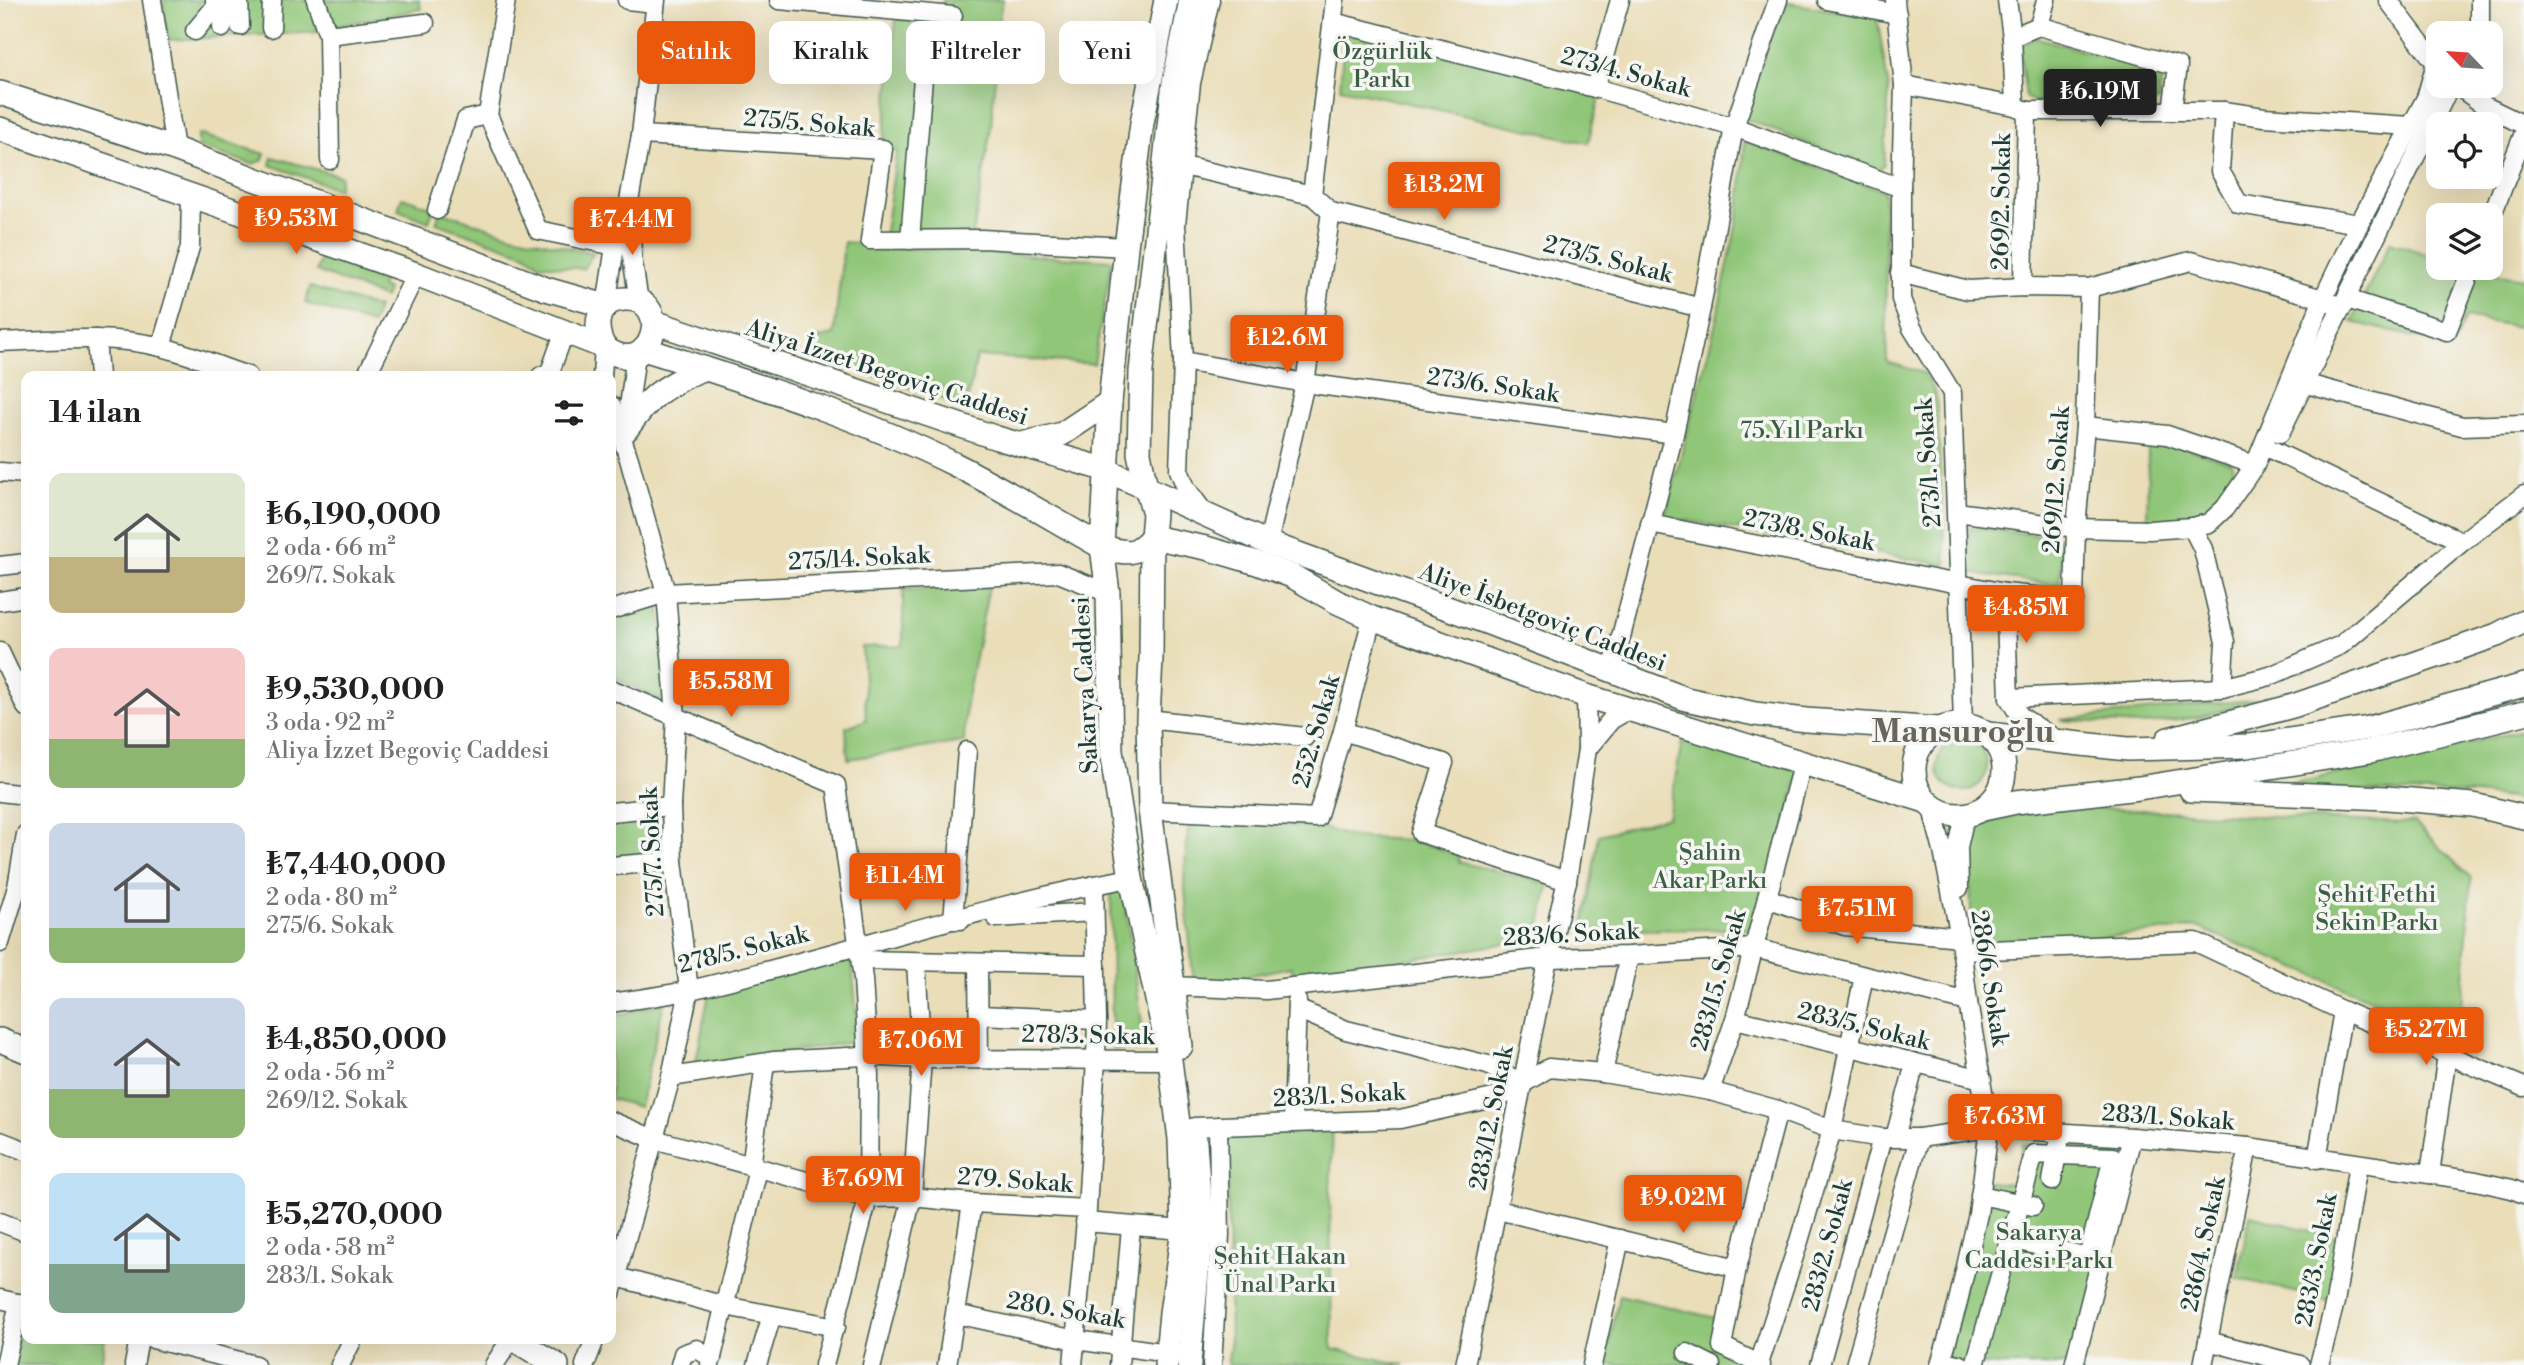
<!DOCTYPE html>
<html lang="tr">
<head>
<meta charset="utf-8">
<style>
	body { margin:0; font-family:"Libre Bodoni",serif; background:#f6f6f6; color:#202124; height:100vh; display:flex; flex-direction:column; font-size:26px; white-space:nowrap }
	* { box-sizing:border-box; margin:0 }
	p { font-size:23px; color:#757577 }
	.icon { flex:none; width:38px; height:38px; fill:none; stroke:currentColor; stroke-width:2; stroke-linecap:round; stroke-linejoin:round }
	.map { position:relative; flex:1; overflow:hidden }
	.drawer { position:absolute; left:21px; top:371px; width:595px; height:973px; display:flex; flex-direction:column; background:#fff; border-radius:14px; box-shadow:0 7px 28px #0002 }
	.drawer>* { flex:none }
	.banner { position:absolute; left:637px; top:21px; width:665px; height:63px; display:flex; gap:14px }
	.needle { width:46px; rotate:295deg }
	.buttons { position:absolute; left:2426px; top:21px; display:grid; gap:14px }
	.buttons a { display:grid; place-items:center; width:77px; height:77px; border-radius:14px; background:#fff; box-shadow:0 7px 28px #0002; font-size:35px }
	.price { position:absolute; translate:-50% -60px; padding:0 16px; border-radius:7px; background:#ea580c; color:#fff; font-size:23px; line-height:46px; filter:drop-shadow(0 2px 4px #0008) }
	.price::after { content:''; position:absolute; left:50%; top:42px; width:21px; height:16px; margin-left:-10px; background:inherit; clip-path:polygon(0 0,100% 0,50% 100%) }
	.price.on { background:#222; color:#fff }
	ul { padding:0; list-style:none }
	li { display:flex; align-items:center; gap:21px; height:175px; padding:0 28px }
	li span { display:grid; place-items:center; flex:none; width:196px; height:140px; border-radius:14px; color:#555 }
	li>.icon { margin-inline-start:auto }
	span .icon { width:84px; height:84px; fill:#fffc; stroke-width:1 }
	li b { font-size:30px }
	h2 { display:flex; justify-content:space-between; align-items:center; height:84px; padding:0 28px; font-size:30px }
	.pill { padding:0 24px; border-radius:14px; background:#fff; box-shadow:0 7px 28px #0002; font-size:24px; line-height:63px }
	.pill.on { background:#ea580c; color:#fff }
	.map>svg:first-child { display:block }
	.green { fill:#90c678; stroke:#588256; stroke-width:2 }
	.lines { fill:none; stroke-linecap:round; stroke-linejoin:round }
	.minor-casing { stroke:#3d5548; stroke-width:21 }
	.major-casing { stroke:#3d5548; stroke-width:26 }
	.minor { stroke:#fff; stroke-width:18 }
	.major { stroke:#fff; stroke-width:23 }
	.labels { text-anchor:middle; stroke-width:7; stroke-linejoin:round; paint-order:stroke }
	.park-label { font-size:24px; fill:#3b5f45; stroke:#f6f6f2 }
	.street-label { font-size:24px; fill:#1f3d34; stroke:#f6f6f2 }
	.district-label { font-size:32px; font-weight:bold; fill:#68655c; stroke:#f6f6f2 }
</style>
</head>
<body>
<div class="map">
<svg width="2524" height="1365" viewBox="0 0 2524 1365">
	<rect width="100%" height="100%" fill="#f6f6f2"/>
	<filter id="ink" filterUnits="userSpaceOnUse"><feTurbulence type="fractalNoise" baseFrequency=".0143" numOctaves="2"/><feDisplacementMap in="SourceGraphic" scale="14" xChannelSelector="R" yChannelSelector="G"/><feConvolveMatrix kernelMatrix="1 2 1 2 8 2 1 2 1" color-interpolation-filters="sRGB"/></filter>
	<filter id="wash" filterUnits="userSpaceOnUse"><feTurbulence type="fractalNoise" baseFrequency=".00686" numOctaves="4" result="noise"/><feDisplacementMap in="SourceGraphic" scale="28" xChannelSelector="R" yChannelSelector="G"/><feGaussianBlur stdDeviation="1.57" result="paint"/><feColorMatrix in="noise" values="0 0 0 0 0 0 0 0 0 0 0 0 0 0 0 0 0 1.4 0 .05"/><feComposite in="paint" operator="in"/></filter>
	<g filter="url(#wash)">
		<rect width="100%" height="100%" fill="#eadeb9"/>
		<!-- green -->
		<g class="green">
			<polygon points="163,0 309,0 319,32 168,40"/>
			<polygon points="322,0 419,0 421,9 331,27"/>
			<polygon points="943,0 1003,0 1000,12 991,128 973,235 884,238 897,150 883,149 896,19 942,22"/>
			<polygon points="1782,2 1877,17 1889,90 1884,165 1877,171 1743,118"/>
			<polygon points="1345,21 1601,91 1588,143 1340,88"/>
			<polygon points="2035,37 2163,73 2158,102 2036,103 2026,97 2019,47"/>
			<polygon points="198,134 265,154 262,161 252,164 198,147"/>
			<polygon points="1745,141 1884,191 1887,362 1924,373 1936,394 1946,565 1665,517 1715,326 1739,212"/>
			<polygon points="272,157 341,176 338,189 270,165"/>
			<polygon points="402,197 434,208 429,222 398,210"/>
			<polygon points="440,211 508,234 594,253 583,269 540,264 526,254 436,223"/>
			<polygon points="844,242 900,248 1112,260 1094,364 977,356 966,407 816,356 819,338 834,335"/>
			<polygon points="2390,242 2438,258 2438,268 2466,268 2524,278 2524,328 2465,317 2453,346 2352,322"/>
			<polygon points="322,255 384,280 381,287 388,290 385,298 316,271"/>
			<polygon points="310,287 378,308 372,324 305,303"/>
			<polygon points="2148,443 2173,444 2231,462 2234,470 2209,517 2192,520 2147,522"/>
			<polygon points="1968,527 2063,538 2059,585 1971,573"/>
			<polygon points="989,586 966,702 964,742 848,759 846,727 866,720 862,647 903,646 903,590"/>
			<polygon points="658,593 671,705 611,676 611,607"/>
			<polygon points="2260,699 2201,717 2138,725 2059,720"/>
			<polygon points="2524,730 2524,802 2510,798 2475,794 2250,788 2310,780"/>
			<circle cx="1962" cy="766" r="25"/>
			<polygon points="1682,742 1800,770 1759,929 1583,930 1599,835 1668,817"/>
			<path d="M2038,806C2164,809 2289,820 2415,823L2471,878L2460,1036L2197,927L1972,952L1969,837L1990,818Z"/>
			<polygon points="650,819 652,855 611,861 611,823"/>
			<polygon points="1189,819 1320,827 1351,837 1410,840 1458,854 1459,862 1549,884 1538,938 1356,968 1294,976 1291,967 1194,987 1184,879"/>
			<polygon points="1111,882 1122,882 1146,1052 1112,1049"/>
			<polygon points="851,950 859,1041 695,1067 709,993"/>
			<polygon points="664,1003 639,1107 611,1099 611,1017"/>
			<polygon points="1333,1130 1330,1193 1332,1349 1405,1365 1227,1365 1230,1346 1227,1135"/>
			<polygon points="2022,1144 2129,1149 2074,1365 1945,1365 1987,1182 2016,1184"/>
			<polygon points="2250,1215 2342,1239 2335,1302 2237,1278"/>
			<polygon points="1619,1295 1724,1320 1722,1346 1761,1365 1605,1365"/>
			<polygon points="21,1318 26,1319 26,1339 105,1339 101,1365 13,1365"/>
		</g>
	</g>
	<g filter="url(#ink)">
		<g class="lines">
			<!-- minor casing -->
			<g class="minor-casing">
				<g id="minor">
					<polyline points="152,0 175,149"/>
					<polyline points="215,0 215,7 231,8 231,0"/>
					<polyline points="239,0 240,26"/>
					<polyline points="316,0 328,35 330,160"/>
					<polyline points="506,0 488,115 538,230 615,246"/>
					<polyline points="627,0 655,3"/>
					<polyline points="779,0 953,16"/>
					<polyline points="1827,0 1897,14"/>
					<polyline points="1895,0 1904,85 1901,188 1901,299 1912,328 1952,393 1963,724"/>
					<polyline points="2007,0 2012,37 2015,106 2027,111 2023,287"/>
					<polyline points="2388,0 2438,66"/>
					<polyline points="1333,22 1595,88 1734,127 1901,188"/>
					<polyline points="2039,26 2178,66 2172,110"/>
					<polyline points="222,28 223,7"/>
					<polyline points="271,28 272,0"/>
					<polyline points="195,31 215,7"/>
					<polyline points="2480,33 2480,0"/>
					<polyline points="328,35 425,23"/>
					<polyline points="2012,37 2039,26 2046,0"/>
					<polyline points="1904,85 2015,106"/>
					<polyline points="2458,86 2485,106 2524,125"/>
					<polyline points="1595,88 1620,0"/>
					<polyline points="2027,111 2224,111 2220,171 2239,204 2359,224"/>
					<polyline points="2224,111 2264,117 2411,126"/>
					<polyline points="641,135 883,149 870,240 982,239 1126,247"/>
					<polyline points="1183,166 1312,195 1331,212 1701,308"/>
					<polyline points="1312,195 1335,0"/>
					<polyline points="437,210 466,120 488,115"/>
					<polyline points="630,211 632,256 639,302"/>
					<polyline points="2490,220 2524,133"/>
					<polyline points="910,240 926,41 951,29"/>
					<polyline points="1900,273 1968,290 2023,287 2089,288 2191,261 2323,299 2342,308"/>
					<polyline points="2347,299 2447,331 2472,268"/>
					<polyline points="606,306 615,246 629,201 641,135 656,0"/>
					<polyline points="96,339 99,376"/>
					<path d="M0,342C53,340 109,334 161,347C191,354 220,367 248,376"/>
					<polyline points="161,347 190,247 191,196"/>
					<polyline points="1183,361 1305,383 1674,434"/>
					<polyline points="366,376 416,274"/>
					<polyline points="541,376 550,372 564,333"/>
					<polyline points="602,376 604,347"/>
					<polyline points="2303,383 2462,426 2524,424"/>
					<polyline points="611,405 629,459 666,593 676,716 671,806 673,861 689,990 671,1077 611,1294"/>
					<polyline points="2085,426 2167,435 2255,465"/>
					<polyline points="626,429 636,354"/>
					<polyline points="2280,433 2450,86"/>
					<polyline points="2272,450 2462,542"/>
					<polyline points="0,472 26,474"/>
					<polyline points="1957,512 2076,528 2150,530 2192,527 2209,523 2225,508 2255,465 2323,299 2359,224 2426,98 2436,63"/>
					<polyline points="1206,515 1186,488 1179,470 1183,361 1176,224 1191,83 1210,0"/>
					<polyline points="1650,524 2005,593 2074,600 2076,528 2085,426 2089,288"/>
					<polyline points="2192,527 2203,549 2225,642 2222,688"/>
					<polyline points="1268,543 1305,383 1331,212"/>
					<polyline points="0,566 26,563"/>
					<polyline points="2005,593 2009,698 2020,716 2057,740"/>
					<polyline points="0,601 26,597"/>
					<polyline points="611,610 666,593 1058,573 1108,593"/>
					<polyline points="0,652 26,707"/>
					<polyline points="1612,671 1674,434 1701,308 1734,127 1778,0"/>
					<polyline points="611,689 836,785 863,979 869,1075 868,1198 824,1365"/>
					<polyline points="2009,698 2222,688 2270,676 2341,645 2462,542 2524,495"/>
					<polyline points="1148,719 1305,737"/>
					<polyline points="1343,731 1444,763 1421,833 1567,881"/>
					<polyline points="1587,749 1611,720 1630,709"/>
					<polyline points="0,792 26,795"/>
					<polyline points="1931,805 1943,851 1960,937 1968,1002 1989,1128 1978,1214 1957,1306 1940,1365"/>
					<polyline points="1150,810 1317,818 1343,731 1372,618"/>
					<polyline points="611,812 671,806"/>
					<polyline points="611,866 673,861"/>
					<polyline points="1959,888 1958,847 1965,816"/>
					<polyline points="1767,898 1845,926 1960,937"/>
					<polyline points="996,918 1094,912"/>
					<polyline points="961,920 953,920 967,751"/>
					<polyline points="0,943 17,887 26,834"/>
					<polyline points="1961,951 2196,942 2343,1011 2317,1159"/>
					<polyline points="861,960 1096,965"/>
					<polyline points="978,964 979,1059"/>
					<polyline points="1172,986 1266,990 1548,958 1629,956 1754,948 1968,1002"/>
					<path d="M611,1003C637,999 664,996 690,990C838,956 981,905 1131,878"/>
					<polyline points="1297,1009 1346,1030 1488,1065 1523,1084"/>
					<polyline points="2343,1011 2524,1087"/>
					<polyline points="979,1015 1097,1020"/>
					<polyline points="1735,1019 1982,1079"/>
					<polyline points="1603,1073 1629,956"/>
					<polyline points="671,1077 774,1061 866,1056 922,1059 1170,1060"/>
					<polyline points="1710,1091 1735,1019 1803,761"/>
					<polyline points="611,1121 654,1139 868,1198 912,1197 972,1203 1087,1209"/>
					<polyline points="1293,1123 1297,1001"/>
					<polyline points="1194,1127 1400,1119 1502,1096 1549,1068 1603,1073 1710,1091 1778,1110 1832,1130 1882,1138 1919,1138 1989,1128 2132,1137 2248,1147 2476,1181 2512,1189 2524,1194"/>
					<polyline points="1895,1137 1915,1064"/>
					<polyline points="0,1141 26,1151"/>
					<polyline points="2248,1147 2208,1341 2300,1365"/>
					<polyline points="751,1167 765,1063"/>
					<polyline points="2430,1174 2447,1054"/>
					<polyline points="2052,1181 2059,1143"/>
					<polyline points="1980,1195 2033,1206"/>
					<polyline points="1498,1210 1737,1268 1778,1110"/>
					<polyline points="0,1222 26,1232"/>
					<polyline points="1085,1222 1183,1230"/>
					<polyline points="1737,1268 1722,1346 1761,1365"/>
					<polyline points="617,1277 725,1306 836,1327"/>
					<polyline points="0,1299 26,1305"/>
					<polyline points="956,1314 1076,1340 1168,1353"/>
					<polyline points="153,1339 255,1365"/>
					<polyline points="1687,1353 1711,1365"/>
					<polyline points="1942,1360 1961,1365"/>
					<polyline points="1759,1364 1799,1241 1832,1130 1864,976"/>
					<polyline points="5,1365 19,1303"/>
					<polyline points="134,1365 139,1339"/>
					<polyline points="340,1365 353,1339"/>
					<polyline points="494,1365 511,1339"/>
					<polyline points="585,1365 595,1339"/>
					<polyline points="680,1365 683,1354 697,1349 712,1358"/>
					<polyline points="710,1365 758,1169"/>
					<polyline points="757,1365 772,1315"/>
					<polyline points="872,1365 912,1197 922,1059 916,962"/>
					<polyline points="947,1365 972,1203"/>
					<polyline points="1073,1365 1087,1209 1096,1059 1097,1020 1094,885"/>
					<polyline points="1119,1365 1131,1227"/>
					<polyline points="1212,1365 1220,1235 1218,1126"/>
					<polyline points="1465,1365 1548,958 1567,881 1587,749 1586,696"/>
					<polyline points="1592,1365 1620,1239"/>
					<polyline points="1820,1365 1882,1138"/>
					<polyline points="1855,1365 1919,1138"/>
					<polyline points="1975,1365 2034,1154 2113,1157 2088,1257 2010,1239"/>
					<polyline points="2074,1365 2132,1137"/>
					<polyline points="2203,1365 2208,1341"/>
					<polyline points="2319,1365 2335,1302 2358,1165"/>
				</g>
			</g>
			<!-- major casing -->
			<g class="major-casing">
				<g id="major">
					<polyline points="0,93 175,149 546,289 606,306"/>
					<path d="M0,129L416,274L604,347C652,385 676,297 625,299C596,300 593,326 604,347"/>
					<polyline points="654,322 997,438 1104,469 1268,543 1486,622 1686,699 1755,714 1806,720 1939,729"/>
					<path d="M644,349C750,383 858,416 958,466C1007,491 1054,520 1102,547C1127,553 1134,557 1152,537"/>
					<path d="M626,430C652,393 663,388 703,368"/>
					<polyline points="1022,444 1062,434 1110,402"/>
					<polyline points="1152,537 1206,548 1257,563 1292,576 1337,602 1372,618 1586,696 1926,801"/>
					<circle cx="1959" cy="770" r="45"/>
					<polyline points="1987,734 2128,749 2248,746 2369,728 2524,685"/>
					<polyline points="2168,739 2293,706 2497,635 2524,621"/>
					<polyline points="2191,790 2387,798 2473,805 2524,817"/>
					<polyline points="1983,809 2016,802 2139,788 2370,751 2524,713"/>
					<polyline points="0,1040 26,1051"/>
					<polyline points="1181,1046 1150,810 1148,719 1151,658 1152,537 1154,513 1146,487 1139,453 1141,371 1174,82 1191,0"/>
					<polyline points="513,1339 557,1365"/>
					<polyline points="1166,1365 1171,1313 1183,1230 1180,1139 1170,1060 1131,878 1111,751 1108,593 1102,547 1110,402 1126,247 1142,123 1166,0"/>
					<polyline points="1189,1365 1201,1224 1195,1142"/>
				</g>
			</g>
			<!-- minor -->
			<use href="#minor" class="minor"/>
			<!-- major -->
			<use href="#major" class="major"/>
		</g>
	</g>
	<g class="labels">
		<!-- park labels -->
		<g class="park-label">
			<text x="1382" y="59">Özgürlük<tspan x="1382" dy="28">Parkı</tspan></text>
			<text x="1802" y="438">75.Yıl Parkı</text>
			<text x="1710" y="860">Şahin<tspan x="1710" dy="28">Akar Parkı</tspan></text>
			<text x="2377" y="902">Şehit Fethi<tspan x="2377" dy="28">Sekin Parkı</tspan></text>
			<text x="2039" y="1240">Sakarya<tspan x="2039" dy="28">Caddesi Parkı</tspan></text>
			<text x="1280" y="1264">Şehit Hakan<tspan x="1280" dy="28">Ünal Parkı</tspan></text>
		</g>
		<!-- street labels -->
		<g class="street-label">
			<text transform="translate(1626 72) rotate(15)" y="8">273/4. Sokak</text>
			<text transform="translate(809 123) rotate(5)" y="8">275/5. Sokak</text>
			<text transform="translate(2001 202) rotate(-89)" y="8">269/2. Sokak</text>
			<text transform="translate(1608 259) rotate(14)" y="8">273/5. Sokak</text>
			<text transform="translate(887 372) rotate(18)" y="8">Aliya İzzet Begoviç Caddesi</text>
			<text transform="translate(1493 385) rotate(8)" y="8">273/6. Sokak</text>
			<text transform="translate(1928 463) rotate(-94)" y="8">273/1. Sokak</text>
			<text transform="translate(2056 480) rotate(-86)" y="8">269/12. Sokak</text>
			<text transform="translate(1809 530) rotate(11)" y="8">273/8. Sokak</text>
			<text transform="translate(859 558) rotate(-3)" y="8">275/14. Sokak</text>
			<text transform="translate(1543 617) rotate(21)" y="8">Aliye İsbetgoviç Caddesi</text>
			<text transform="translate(1085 685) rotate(-93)" y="8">Sakarya Caddesi</text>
			<text transform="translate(1316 731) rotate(-74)" y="8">252. Sokak</text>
			<text transform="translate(652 852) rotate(-93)" y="8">275/7. Sokak</text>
			<text transform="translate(1571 934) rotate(-3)" y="8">283/6. Sokak</text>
			<text transform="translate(743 949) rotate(-14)" y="8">278/5. Sokak</text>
			<text transform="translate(1990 978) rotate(81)" y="8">286/6. Sokak</text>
			<text transform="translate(1718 980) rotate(-74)" y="8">283/15. Sokak</text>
			<text transform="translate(1864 1026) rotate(14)" y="8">283/5. Sokak</text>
			<text transform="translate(1088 1035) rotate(1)" y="8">278/3. Sokak</text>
			<text transform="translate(1339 1095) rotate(-3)" y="8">283/1. Sokak</text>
			<text transform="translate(2168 1117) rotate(4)" y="8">283/1. Sokak</text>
			<text transform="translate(1491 1118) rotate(-79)" y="8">283/12. Sokak</text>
			<text transform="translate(1015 1180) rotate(4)" y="8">279. Sokak</text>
			<text transform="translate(2203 1244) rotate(-78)" y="8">286/4. Sokak</text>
			<text transform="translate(1827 1245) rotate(-75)" y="8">283/2. Sokak</text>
			<text transform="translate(2316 1260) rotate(-79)" y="8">283/3. Sokak</text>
			<text transform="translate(1066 1310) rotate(10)" y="8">280. Sokak</text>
		</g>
		<!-- district labels -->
		<g class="district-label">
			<text x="1963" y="742">Mansuroğlu</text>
		</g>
	</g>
</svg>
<div class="buttons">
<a><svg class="needle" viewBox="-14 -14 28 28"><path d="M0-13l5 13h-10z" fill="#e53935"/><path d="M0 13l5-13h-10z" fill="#757577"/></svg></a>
<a><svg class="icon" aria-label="locate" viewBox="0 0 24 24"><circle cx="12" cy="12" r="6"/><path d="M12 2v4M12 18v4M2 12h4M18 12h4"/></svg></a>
<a><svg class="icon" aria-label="layers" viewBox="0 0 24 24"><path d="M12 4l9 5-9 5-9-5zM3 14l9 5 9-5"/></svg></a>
</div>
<b class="price on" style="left:2100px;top:129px">₺6.19M</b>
<b class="price" style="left:1444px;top:222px">₺13.2M</b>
<b class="price" style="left:296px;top:256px">₺9.53M</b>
<b class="price" style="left:632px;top:257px">₺7.44M</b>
<b class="price" style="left:1287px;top:375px">₺12.6M</b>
<b class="price" style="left:2026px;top:645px">₺4.85M</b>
<b class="price" style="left:731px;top:719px">₺5.58M</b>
<b class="price" style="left:905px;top:913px">₺11.4M</b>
<b class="price" style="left:1857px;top:946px">₺7.51M</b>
<b class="price" style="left:2426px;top:1067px">₺5.27M</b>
<b class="price" style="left:921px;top:1078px">₺7.06M</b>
<b class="price" style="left:2005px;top:1154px">₺7.63M</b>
<b class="price" style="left:863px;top:1216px">₺7.69M</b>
<b class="price" style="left:1683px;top:1235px">₺9.02M</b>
<div class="banner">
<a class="pill on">Satılık</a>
<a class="pill">Kiralık</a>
<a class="pill">Filtreler</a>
<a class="pill">Yeni</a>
</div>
<section class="drawer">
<h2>14 ilan<svg class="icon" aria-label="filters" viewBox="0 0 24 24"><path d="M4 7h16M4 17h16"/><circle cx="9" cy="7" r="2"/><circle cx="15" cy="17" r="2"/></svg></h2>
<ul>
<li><span style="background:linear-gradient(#dfe7d0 60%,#c2b280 0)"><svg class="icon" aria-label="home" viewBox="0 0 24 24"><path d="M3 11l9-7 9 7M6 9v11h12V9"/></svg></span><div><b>₺6,190,000</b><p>2 oda · 66 m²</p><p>269/7. Sokak</p></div></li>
<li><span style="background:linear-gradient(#f6c9c9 65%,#8fb573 0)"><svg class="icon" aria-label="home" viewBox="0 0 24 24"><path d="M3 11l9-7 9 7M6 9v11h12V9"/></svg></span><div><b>₺9,530,000</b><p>3 oda · 92 m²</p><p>Aliya İzzet Begoviç Caddesi</p></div></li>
<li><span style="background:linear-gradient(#c9d6e8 75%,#8fb573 0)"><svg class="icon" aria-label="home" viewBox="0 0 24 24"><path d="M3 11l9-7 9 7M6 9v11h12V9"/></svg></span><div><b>₺7,440,000</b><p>2 oda · 80 m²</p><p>275/6. Sokak</p></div></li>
<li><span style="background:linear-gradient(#c9d6e8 65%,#8fb573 0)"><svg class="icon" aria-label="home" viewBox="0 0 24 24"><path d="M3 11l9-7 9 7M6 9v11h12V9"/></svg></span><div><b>₺4,850,000</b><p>2 oda · 56 m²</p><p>269/12. Sokak</p></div></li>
<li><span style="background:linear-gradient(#bfe0f5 65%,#7fa58c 0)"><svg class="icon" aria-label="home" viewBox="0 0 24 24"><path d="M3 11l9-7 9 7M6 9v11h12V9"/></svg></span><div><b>₺5,270,000</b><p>2 oda · 58 m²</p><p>283/1. Sokak</p></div></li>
</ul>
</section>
</div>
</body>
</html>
